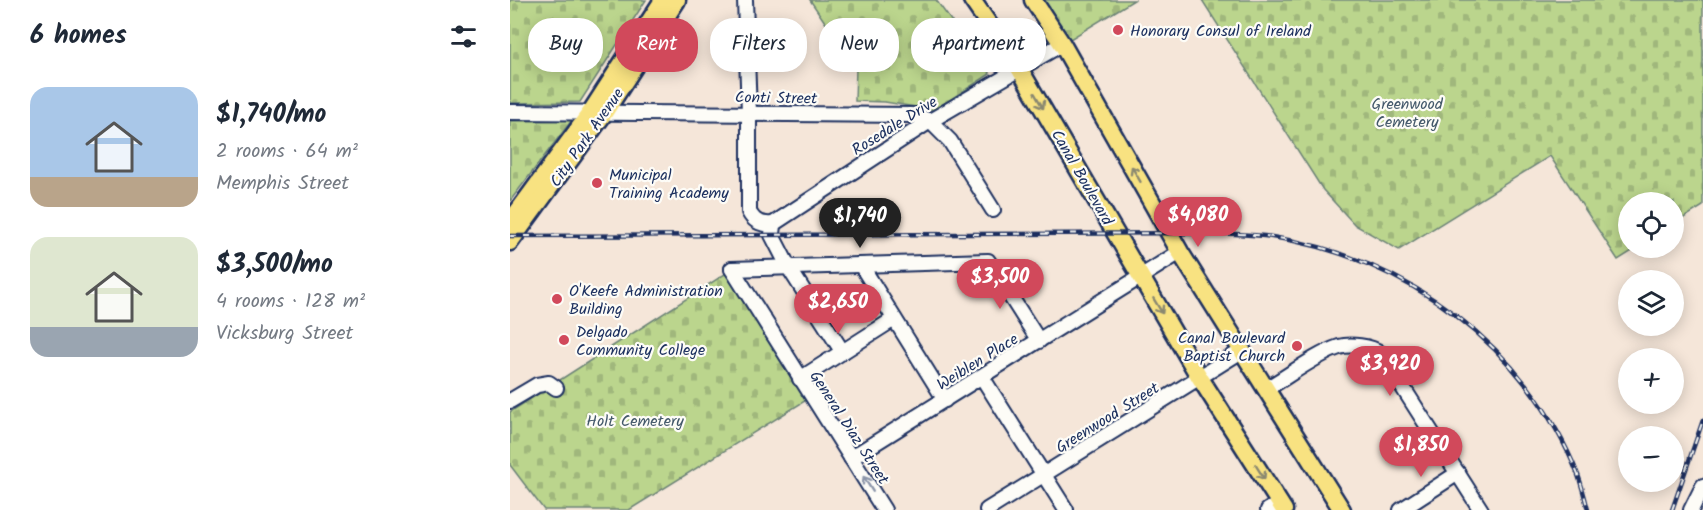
<!DOCTYPE html>
<html lang="en">
<head>
<meta charset="utf-8">
<style>
	body { margin:0; font-family:Kalam,sans-serif; background:#f2f2f3; color:#1f2937; height:100vh; display:flex; flex-direction:column; font-size:22px; white-space:nowrap }
	* { box-sizing:border-box; margin:0 }
	p { font-size:20px; color:#747a83 }
	.icon { flex:none; width:33px; height:33px; fill:none; stroke:currentColor; stroke-width:2; stroke-linecap:round; stroke-linejoin:round }
	.map { position:relative; flex:1; overflow:hidden }
	.panel { display:flex; flex-direction:column; background:#fff; width:510px }
	.panel>* { flex:none }
	.banner { position:absolute; left:18px; top:18px; width:570px; height:54px; display:flex; gap:12px }
	.buttons { position:absolute; left:1108px; top:192px; display:grid; gap:12px }
	.buttons a { display:grid; place-items:center; width:66px; height:66px; border-radius:50%; background:#fff; box-shadow:0 3px 15px #0003; font-size:30px }
	.price { position:absolute; translate:-50% -51px; padding:0 14px; border-radius:21px; background:#d1495b; color:#fff; font-size:20px; line-height:39px; filter:drop-shadow(0 2px 3px #0008) }
	.price::after { content:''; position:absolute; left:50%; top:36px; width:18px; height:14px; margin-left:-9px; background:inherit; clip-path:polygon(0 0,100% 0,50% 100%) }
	.price.on { background:#222; color:#fff }
	ul { padding:0; list-style:none }
	li { display:flex; align-items:center; gap:18px; height:150px; padding:0 30px }
	li span { display:grid; place-items:center; flex:none; width:168px; height:120px; border-radius:18px; color:#555 }
	li>.icon { margin-inline-start:auto }
	span .icon { width:72px; height:72px; fill:#fffc; stroke-width:1 }
	li b { font-size:26px }
	h2 { display:flex; justify-content:space-between; align-items:center; height:72px; padding:0 30px; font-size:26px }
	.tag { padding:0 21px; border-radius:24px; background:#fff; box-shadow:0 3px 15px #0003; font-size:21px; line-height:54px }
	.tag.on { background:#d1495b; color:#fff }
	main { display:flex; flex:1; min-height:0 }
	.map>svg:first-child { display:block }
	.cemetery { fill:url(#cemetery-stones); stroke:#6b8276; stroke-width:1.5 }
	.lines { fill:none; stroke-linecap:round; stroke-linejoin:round }
	.minor-casing { stroke:#1b2f5e; stroke-width:18 }
	.major-casing { stroke:#1b2f5e; stroke-width:21 }
	.minor { stroke:#fdfcf7; stroke-width:14 }
	.major { stroke:#f8e281; stroke-width:16 }
	.rail-casing { stroke:#1b2f5e; stroke-width:4.5 }
	.rail { stroke:#fdfcf7; stroke-width:2; stroke-dasharray:7; stroke-linecap:butt }
	.oneway { stroke:#8a8870 }
	.oneway2 { stroke:#8c96aa }
	.poi-dot { fill:#d1495b; stroke:#fdfcf7; stroke-width:2 }
	.labels { text-anchor:middle; stroke-width:4.5; stroke-linejoin:round; paint-order:stroke }
	.poi-label { font-size:16px; fill:#1b2f5e; stroke:#fdfcf7; text-anchor:start }
	.street-label { font-size:16px; fill:#1b2f5e; stroke:#fdfcf7 }
	.park-label { font-size:16px; fill:#43586a; stroke:#fdfcf7 }
</style>
</head>
<body>
<main>
<section class="panel">
<h2>6 homes<svg class="icon" aria-label="filters" viewBox="0 0 24 24"><path d="M4 7h16M4 17h16"/><circle cx="9" cy="7" r="2"/><circle cx="15" cy="17" r="2"/></svg></h2>
<ul>
<li><span style="background:linear-gradient(#a9c7e8 75%,#b9a48a 0)"><svg class="icon" aria-label="home" viewBox="0 0 24 24"><path d="M3 11l9-7 9 7M6 9v11h12V9"/></svg></span><div><b>$1,740/mo</b><p>2 rooms · 64 m²</p><p>Memphis Street</p></div></li>
<li><span style="background:linear-gradient(#dfe7d0 75%,#9aa5b1 0)"><svg class="icon" aria-label="home" viewBox="0 0 24 24"><path d="M3 11l9-7 9 7M6 9v11h12V9"/></svg></span><div><b>$3,500/mo</b><p>4 rooms · 128 m²</p><p>Vicksburg Street</p></div></li>
</ul>
</section>
<div class="map">
<svg width="1193" height="510" viewBox="0 0 1193 510">
	<defs>
		<pattern id="cemetery-stones" width="16" height="16" patternUnits="userSpaceOnUse" patternTransform="scale(1.5)"><rect width="16" height="16" fill="#bbd58d"/><path d="M2 7V4a2 2 0 0 1 4 0v3zM10 15v-3a2 2 0 0 1 4 0v3z" fill="#a0b77c"/></pattern>
	</defs>
	<rect width="100%" height="100%" fill="#f5e6d9"/>
	<filter id="ink" filterUnits="userSpaceOnUse"><feTurbulence type="fractalNoise" baseFrequency=".0167" numOctaves="2"/><feDisplacementMap in="SourceGraphic" scale="12" xChannelSelector="R" yChannelSelector="G"/><feConvolveMatrix kernelMatrix="1 2 1 2 8 2 1 2 1" color-interpolation-filters="sRGB"/></filter>
	<g filter="url(#ink)">
		<!-- cemetery -->
		<g class="cemetery">
			<polygon points="0,0 136,0 70,102 0,103"/>
			<polygon points="300,0 426,0 480,74 424,110 375,102 345,101 346,68"/>
			<polygon points="523,0 624,0 552,44"/>
			<polygon points="692,0 1193,0 1193,206 1164,224 1164,202 1119,202 1119,248 1127,248 1108,260 1040,156 889,250 845,225 813,190"/>
			<polygon points="62,120 0,201 0,121"/>
			<polygon points="218,272 298,399 119,510 34,510 0,465 0,412"/>
		</g>
		<g class="lines">
			<!-- minor casing -->
			<g class="minor-casing">
				<g id="minor">
					<path d="M235,0L239,113V212C244,222 251,225 263,224L420,121L552,44"/>
					<polyline points="0,112 405,115 420,121 440,141 483,210"/>
					<polyline points="263,224 262,235 279,268 332,351"/>
					<polyline points="351,265 435,400"/>
					<polyline points="222,269 478,261 529,341"/>
					<polyline points="222,269 374,510"/>
					<polyline points="472,377 556,510"/>
					<polyline points="290,379 384,319"/>
					<path d="M756,389C777,377 807,354 829,347C840,344 861,346 870,353C875,358 879,366 883,372L971,510"/>
					<polyline points="0,401 27,385 39,383 46,388"/>
					<polyline points="341,458 670,252"/>
					<polyline points="477,510 733,350"/>
					<polyline points="758,510 770,503"/>
					<polyline points="891,510 948,473"/>
					<polyline points="1181,510 1193,486"/>
				</g>
			</g>
			<!-- major casing -->
			<g class="major-casing">
				<g id="major">
					<polyline points="462,0 509,68 690,378 774,510"/>
					<polyline points="523,0 552,44 670,252 832,510"/>
					<polyline points="0,222 80,113 153,0"/>
					<polyline points="0,242 95,112 167,0"/>
				</g>
			</g>
			<!-- minor -->
			<use href="#minor" class="minor"/>
			<!-- major -->
			<use href="#major" class="major"/>
			<!-- rail casing -->
			<g class="rail-casing">
				<g id="rail">
					<path d="M0,236L707,233C725,234 744,234 762,237C896,257 1018,348 1068,475C1072,486 1075,498 1078,510"/>
					<polyline points="1162,510 1193,420"/>
				</g>
			</g>
			<!-- rail -->
			<use href="#rail" class="rail"/>
		</g>
		<!-- one-way arrows -->
		<defs><path id="oneway-shaft" d="M-6 0H5M1.5-3L5.5 0L1.5 3" fill="none" stroke-width="1.6" stroke-linecap="round" stroke-linejoin="round" transform="scale(1.5)"/></defs>
		<g class="oneway">
			<use href="#oneway-shaft" transform="translate(529 101) rotate(60)"/>
			<use href="#oneway-shaft" transform="translate(626 174) rotate(-120)"/>
			<use href="#oneway-shaft" transform="translate(648 306) rotate(59)"/>
			<use href="#oneway-shaft" transform="translate(750 472) rotate(58)"/>
		</g>
		<use class="oneway2" href="#oneway-shaft" transform="translate(358 484) rotate(-122)"/>
	</g>
	<!-- markers -->
	<g class="poi-dot">
		<circle cx="608" cy="30" r="6"/>
		<circle cx="87" cy="183" r="6"/>
		<circle cx="47" cy="299" r="6"/>
		<circle cx="54" cy="340" r="6"/>
		<circle cx="787" cy="346" r="6"/>
	</g>
	<g class="labels">
		<!-- poi labels -->
		<g class="poi-label">
			<text x="620" y="36">Honorary Consul of Ireland</text>
			<text x="99" y="180">Municipal<tspan x="99" dy="18">Training Academy</tspan></text>
			<text x="59" y="296">O'Keefe Administration<tspan x="59" dy="18">Building</tspan></text>
			<text x="66" y="337">Delgado<tspan x="66" dy="18">Community College</tspan></text>
			<text x="775" y="343" text-anchor="end">Canal Boulevard<tspan x="775" dy="18">Baptist Church</tspan></text>
		</g>
		<!-- street labels -->
		<g class="street-label">
			<text transform="translate(266 97) rotate(1)" y="6">Conti Street</text>
			<text transform="translate(384 125) rotate(-32)" y="6">Rosedale Drive</text>
			<text transform="translate(76 137) rotate(-55)" y="6">City Park Avenue</text>
			<text transform="translate(573 177) rotate(60)" y="6">Canal Boulevard</text>
			<text transform="translate(467 361) rotate(-32)" y="6">Weiblen Place</text>
			<text transform="translate(597 417) rotate(-32)" y="6">Greenwood Street</text>
			<text transform="translate(340 427) rotate(57)" y="6">General Diaz Street</text>
		</g>
		<!-- park labels -->
		<g class="park-label">
			<text x="897" y="109">Greenwood<tspan x="897" dy="18">Cemetery</tspan></text>
			<text x="125" y="426">Holt Cemetery</text>
		</g>
	</g>
</svg>
<div class="buttons">
<a><svg class="icon" aria-label="locate" viewBox="0 0 24 24"><circle cx="12" cy="12" r="6"/><path d="M12 2v4M12 18v4M2 12h4M18 12h4"/></svg></a>
<a><svg class="icon" aria-label="layers" viewBox="0 0 24 24"><path d="M12 4l9 5-9 5-9-5zM3 14l9 5 9-5"/></svg></a>
<a>+</a>
<a>−</a>
</div>
<b class="price" style="left:688px;top:248px">$4,080</b>
<b class="price on" style="left:350px;top:249px">$1,740</b>
<b class="price" style="left:490px;top:310px">$3,500</b>
<b class="price" style="left:328px;top:335px">$2,650</b>
<b class="price" style="left:880px;top:397px">$3,920</b>
<b class="price" style="left:911px;top:478px">$1,850</b>
<div class="banner">
<a class="tag">Buy</a>
<a class="tag on">Rent</a>
<a class="tag">Filters</a>
<a class="tag">New</a>
<a class="tag">Apartment</a>
</div>
</div>
</main>
</body>
</html>
